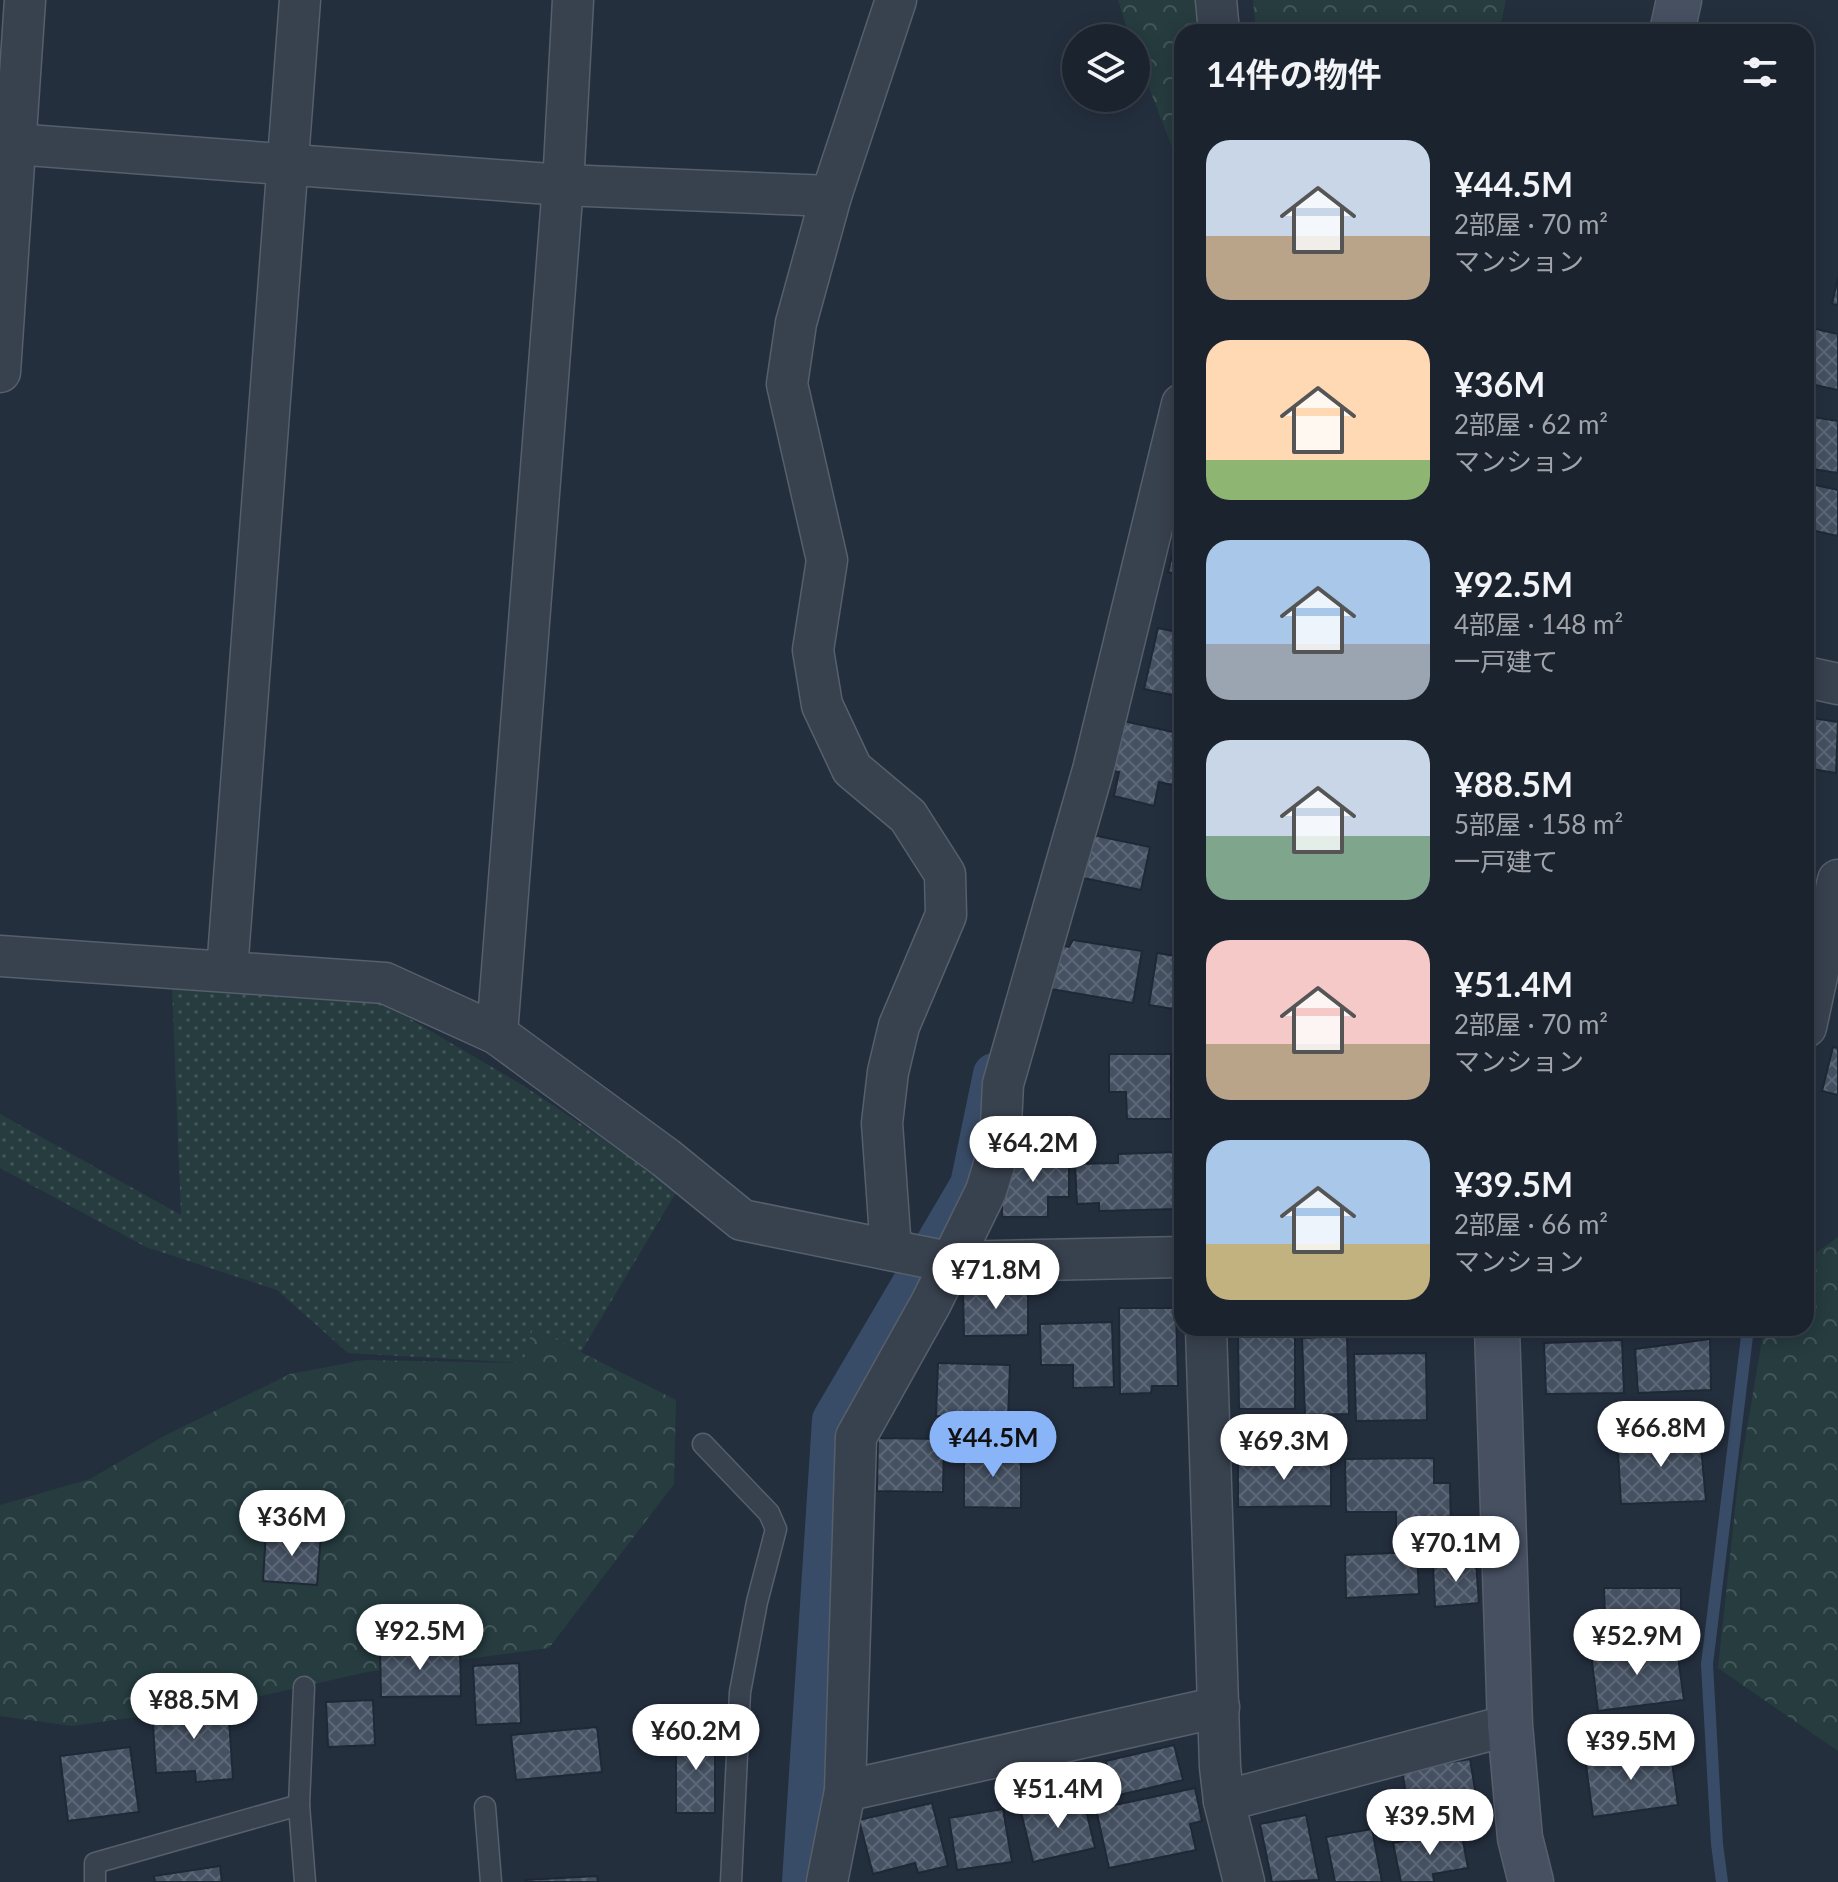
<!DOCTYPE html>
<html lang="ja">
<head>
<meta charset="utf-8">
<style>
	body { margin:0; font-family:Lato,"Noto Sans JP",sans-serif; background:#282f3a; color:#f1f3f6; height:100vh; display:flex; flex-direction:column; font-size:30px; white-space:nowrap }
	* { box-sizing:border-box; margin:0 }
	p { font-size:26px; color:#a0a4aa }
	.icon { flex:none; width:44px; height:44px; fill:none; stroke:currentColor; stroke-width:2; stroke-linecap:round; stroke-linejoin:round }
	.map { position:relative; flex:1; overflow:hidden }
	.sheet { position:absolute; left:1174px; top:24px; width:640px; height:1312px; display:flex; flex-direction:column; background:#1b232e; border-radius:24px; box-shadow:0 4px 20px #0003,0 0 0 2px #39404a }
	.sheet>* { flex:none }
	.controls { position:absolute; left:1062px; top:24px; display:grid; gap:16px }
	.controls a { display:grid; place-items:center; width:88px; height:88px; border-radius:50%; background:#1b232e; box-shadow:0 4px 20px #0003,0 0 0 2px #39404a; font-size:40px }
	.price { position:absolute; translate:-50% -68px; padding:0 18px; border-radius:28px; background:#fff; color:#222; font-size:26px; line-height:52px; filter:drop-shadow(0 2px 4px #0008) }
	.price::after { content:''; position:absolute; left:50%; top:48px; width:24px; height:18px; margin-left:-12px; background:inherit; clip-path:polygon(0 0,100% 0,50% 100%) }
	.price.current { background:#8ab4f8; color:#111 }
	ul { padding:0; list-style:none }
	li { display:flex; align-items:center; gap:24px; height:200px; padding:0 32px }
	li span { display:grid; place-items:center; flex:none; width:224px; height:160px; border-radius:24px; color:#555 }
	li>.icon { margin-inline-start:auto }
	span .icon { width:96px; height:96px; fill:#fffc; stroke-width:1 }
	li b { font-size:34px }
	h2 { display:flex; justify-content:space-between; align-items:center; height:96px; padding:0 32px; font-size:34px }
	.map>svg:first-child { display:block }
	.grass { fill:url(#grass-dots) }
	.forest { fill:url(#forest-crowns) }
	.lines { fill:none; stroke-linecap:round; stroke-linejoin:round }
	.stream { stroke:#394c67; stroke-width:12 }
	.canal { stroke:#394c67; stroke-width:42 }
	.building { fill:url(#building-cross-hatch); stroke:#1f2835; stroke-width:2 }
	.lane-casing { stroke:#565f6c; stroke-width:23 }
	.street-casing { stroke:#565f6c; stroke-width:43 }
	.secondary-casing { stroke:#565f6c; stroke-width:47 }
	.lane { stroke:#38414e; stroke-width:20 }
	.street { stroke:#38414e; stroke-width:40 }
	.secondary { stroke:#465061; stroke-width:44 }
</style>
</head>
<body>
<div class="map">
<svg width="1838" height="1882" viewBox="0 0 1838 1882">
	<defs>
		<pattern id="grass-dots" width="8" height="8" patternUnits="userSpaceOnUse" patternTransform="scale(2)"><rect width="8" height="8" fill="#263c3f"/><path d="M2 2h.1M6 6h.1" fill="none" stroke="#435659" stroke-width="1.8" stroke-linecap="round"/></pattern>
		<pattern id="forest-crowns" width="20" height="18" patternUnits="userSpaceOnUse" patternTransform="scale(2)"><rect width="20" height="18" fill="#263c3f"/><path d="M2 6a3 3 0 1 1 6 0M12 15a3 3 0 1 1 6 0" fill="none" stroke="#435659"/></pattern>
		<pattern id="building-cross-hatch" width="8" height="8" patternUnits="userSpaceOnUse" patternTransform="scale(2)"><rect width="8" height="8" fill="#455162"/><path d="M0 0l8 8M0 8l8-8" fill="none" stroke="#5d6877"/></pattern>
	</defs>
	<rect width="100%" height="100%" fill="#242f3e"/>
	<!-- grass -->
	<polygon class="grass" points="172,987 383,1003 524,1086 678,1189 581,1352 533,1328 523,1363 348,1353 277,1290 146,1247 0,1168 0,1114 181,1215"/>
	<!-- forest -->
	<g class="forest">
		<polygon points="1118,0 1203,0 1202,32 1182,32 1182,173 1136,54 1136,38 1130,38"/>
		<polygon points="1253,0 1506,0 1499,32 1256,32"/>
		<polygon points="1838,1237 1838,1751 1718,1668 1738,1482 1764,1328 1806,1328 1806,1260"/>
		<polygon points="533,1328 676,1400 674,1484 549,1648 367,1672 221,1705 72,1726 0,1716 0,1505 90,1479 164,1436 290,1374 364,1360 523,1363"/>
	</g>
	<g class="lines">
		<!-- stream -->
		<g class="stream">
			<polyline points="1806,1053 1811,1030"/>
			<polyline points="1722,1882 1717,1844 1707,1664 1748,1328"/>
		</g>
		<!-- canal -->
		<polyline class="canal" points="803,1882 833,1420 971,1185 994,1074"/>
	</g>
	<!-- building -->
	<g class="building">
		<polygon points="1806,174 1815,176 1806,207"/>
		<polygon points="1838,277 1838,305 1832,304"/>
		<polygon points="1807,327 1838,334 1838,390 1806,383"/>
		<polygon points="1806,416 1838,421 1838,473 1806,468"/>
		<polygon points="1806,483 1838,490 1838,536 1806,529"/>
		<polygon points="1182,515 1182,576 1168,572"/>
		<polygon points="1158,628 1182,633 1182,697 1144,689"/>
		<polygon points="1806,717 1838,722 1836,773 1806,768"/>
		<polygon points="1119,720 1182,734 1182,787 1159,782 1154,806 1114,796 1119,772 1108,770"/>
		<polygon points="1806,816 1814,817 1807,868 1806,868"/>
		<polygon points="1083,833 1150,847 1141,890 1074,876"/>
		<polygon points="1073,940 1142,951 1133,1003 1045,988 1052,944 1069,947"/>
		<polygon points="1157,953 1182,957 1180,1010 1149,1005"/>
		<polygon points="1833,1047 1838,1048 1838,1095 1822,1091"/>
		<polygon points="1109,1054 1171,1054 1171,1119 1127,1119 1126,1092 1109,1092"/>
		<polygon points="1176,1152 1177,1209 1099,1211 1099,1203 1077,1204 1075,1164 1118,1163 1118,1154"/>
		<polygon points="1002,1156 1069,1156 1069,1197 1048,1197 1048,1217 1002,1217"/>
		<polygon points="1028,1287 1028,1335 964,1336 963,1288"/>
		<polygon points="1119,1308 1176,1308 1178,1386 1152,1386 1151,1393 1120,1394"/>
		<polygon points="1112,1322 1114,1387 1073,1388 1073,1365 1041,1365 1040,1324"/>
		<polygon points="1238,1334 1295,1335 1295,1409 1239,1409"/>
		<polygon points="1347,1336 1349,1414 1305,1415 1302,1338"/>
		<polygon points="1710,1339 1711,1390 1638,1393 1635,1349"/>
		<polygon points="1622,1340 1624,1393 1546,1394 1544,1343"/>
		<polygon points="1426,1353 1427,1420 1356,1421 1354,1354"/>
		<polygon points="938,1363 1010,1365 1008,1419 936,1416"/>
		<polygon points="1617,1435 1700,1436 1706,1501 1621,1504"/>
		<polygon points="878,1438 944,1439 943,1492 877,1491"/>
		<polygon points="964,1451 1021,1451 1021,1508 964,1507"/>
		<polygon points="1331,1456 1331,1506 1238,1507 1238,1457"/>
		<polygon points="1434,1458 1434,1483 1450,1483 1451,1532 1396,1532 1396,1512 1346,1512 1345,1459"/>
		<polygon points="266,1531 321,1535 317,1585 263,1581"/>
		<polygon points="1417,1552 1419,1594 1346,1598 1345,1555"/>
		<polygon points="1476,1562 1479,1603 1435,1607 1433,1565"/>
		<polygon points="1604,1588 1681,1588 1681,1629 1624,1629 1623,1617 1605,1617"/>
		<polygon points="1676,1642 1684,1700 1598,1711 1591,1653"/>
		<polygon points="380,1648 460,1648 461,1696 381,1697"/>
		<polygon points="519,1663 521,1723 476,1725 473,1666"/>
		<polygon points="373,1700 375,1745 328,1747 326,1702"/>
		<polygon points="228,1704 233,1779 196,1782 195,1771 156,1773 152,1709"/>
		<polygon points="597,1727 602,1772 516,1780 511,1735"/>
		<rect x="676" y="1730" width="39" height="83"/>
		<polygon points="1174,1745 1183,1780 1115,1796 1106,1761"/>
		<polygon points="130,1747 139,1812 68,1821 60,1756"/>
		<polygon points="1670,1748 1678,1805 1593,1817 1585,1758"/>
		<polygon points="1470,1759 1477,1802 1409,1813 1402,1770"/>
		<polygon points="1195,1788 1202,1821 1190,1824 1196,1850 1109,1868 1096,1809"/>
		<polygon points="1083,1797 1095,1848 1033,1862 1021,1812"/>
		<polygon points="932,1803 948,1866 918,1873 915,1863 873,1874 859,1820"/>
		<polygon points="1003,1809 1012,1862 957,1870 949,1818"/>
		<polygon points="1306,1815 1319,1880 1272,1882 1260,1824"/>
		<polygon points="1372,1829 1382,1882 1335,1882 1326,1837"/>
		<polygon points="1461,1830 1468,1868 1433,1874 1434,1882 1401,1882 1393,1843"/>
		<polygon points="220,1866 222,1882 155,1882 154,1876"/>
		<polygon points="597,1876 598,1882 525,1882 525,1880"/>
	</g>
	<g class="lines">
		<!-- lane casing -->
		<g class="lane-casing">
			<g id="lane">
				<polyline points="703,1444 769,1513 776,1529 757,1602 740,1692 731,1882"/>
				<polyline points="304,1687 299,1805 305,1882"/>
				<polyline points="485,1807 491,1882"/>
				<polyline points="95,1882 95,1863 299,1805"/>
			</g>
		</g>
		<!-- street casing -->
		<g class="street-casing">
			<g id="street">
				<polyline points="1216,0 1219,32"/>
				<polyline points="0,143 563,185 831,196"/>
				<polyline points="0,372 25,0"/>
				<polyline points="1806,677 1838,684"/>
				<polyline points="0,956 385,983 497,1034 666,1158 742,1220 949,1262 1182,1257"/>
				<polyline points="227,971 300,0"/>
				<polyline points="1806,1027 1838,880"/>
				<polyline points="497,1034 563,185 573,0"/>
				<polyline points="891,1250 882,1123 888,1072 899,1026 946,915 945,874 908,816 852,769 822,705 813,650 827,560 787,384 796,323 831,196 896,0"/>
				<polyline points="1206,1328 1220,1767 1224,1801 1244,1882"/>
				<polyline points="845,1791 1219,1707"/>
				<polyline points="1224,1801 1510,1725"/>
				<polyline points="827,1882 845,1791 856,1437 931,1303 986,1191 1000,1145 1003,1084 1093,770 1182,404"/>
			</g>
		</g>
		<!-- secondary casing -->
		<g class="secondary-casing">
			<g id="secondary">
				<polyline points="1672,32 1679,0"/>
				<polyline points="1497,1328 1510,1725 1520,1838 1531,1882"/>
			</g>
		</g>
		<!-- lane -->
		<use href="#lane" class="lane"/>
		<!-- street -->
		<use href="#street" class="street"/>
		<!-- secondary -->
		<use href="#secondary" class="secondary"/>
	</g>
</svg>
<div class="controls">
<a><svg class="icon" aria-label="layers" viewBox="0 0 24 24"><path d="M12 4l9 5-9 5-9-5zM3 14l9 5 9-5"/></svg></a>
</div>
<b class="price" style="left:1033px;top:1184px">¥64.2M</b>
<b class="price" style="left:996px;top:1311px">¥71.8M</b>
<b class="price" style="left:1661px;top:1469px">¥66.8M</b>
<b class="price current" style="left:993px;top:1479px">¥44.5M</b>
<b class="price" style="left:1284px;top:1482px">¥69.3M</b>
<b class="price" style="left:292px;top:1558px">¥36M</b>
<b class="price" style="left:1456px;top:1584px">¥70.1M</b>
<b class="price" style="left:420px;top:1672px">¥92.5M</b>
<b class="price" style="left:1637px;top:1677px">¥52.9M</b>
<b class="price" style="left:194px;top:1741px">¥88.5M</b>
<b class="price" style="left:696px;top:1772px">¥60.2M</b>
<b class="price" style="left:1631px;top:1782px">¥39.5M</b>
<b class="price" style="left:1058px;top:1830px">¥51.4M</b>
<b class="price" style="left:1430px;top:1857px">¥39.5M</b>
<section class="sheet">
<h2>14件の物件<svg class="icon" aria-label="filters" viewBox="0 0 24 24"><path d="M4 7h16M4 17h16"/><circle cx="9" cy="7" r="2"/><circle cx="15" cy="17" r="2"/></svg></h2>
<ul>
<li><span style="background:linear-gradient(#c9d6e8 60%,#b9a48a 0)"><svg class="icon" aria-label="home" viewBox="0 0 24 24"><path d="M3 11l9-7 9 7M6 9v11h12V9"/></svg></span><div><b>¥44.5M</b><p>2部屋 · 70 m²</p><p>マンション</p></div></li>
<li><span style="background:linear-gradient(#ffd9b3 75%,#8fb573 0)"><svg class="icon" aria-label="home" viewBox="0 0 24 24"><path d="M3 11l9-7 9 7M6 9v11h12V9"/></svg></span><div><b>¥36M</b><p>2部屋 · 62 m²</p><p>マンション</p></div></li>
<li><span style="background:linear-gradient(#a9c7e8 65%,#9aa5b1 0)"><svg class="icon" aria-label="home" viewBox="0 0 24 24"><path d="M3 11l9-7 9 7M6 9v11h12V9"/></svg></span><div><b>¥92.5M</b><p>4部屋 · 148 m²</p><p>一戸建て</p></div></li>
<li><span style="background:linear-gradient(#c9d6e8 60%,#7fa58c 0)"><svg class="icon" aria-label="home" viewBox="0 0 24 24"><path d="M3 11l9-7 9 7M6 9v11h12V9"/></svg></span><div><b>¥88.5M</b><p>5部屋 · 158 m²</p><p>一戸建て</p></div></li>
<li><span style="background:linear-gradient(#f6c9c9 65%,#b9a48a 0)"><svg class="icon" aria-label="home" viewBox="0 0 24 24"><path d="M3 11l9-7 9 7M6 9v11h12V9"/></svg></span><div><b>¥51.4M</b><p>2部屋 · 70 m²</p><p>マンション</p></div></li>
<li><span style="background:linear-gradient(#a9c7e8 65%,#c2b280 0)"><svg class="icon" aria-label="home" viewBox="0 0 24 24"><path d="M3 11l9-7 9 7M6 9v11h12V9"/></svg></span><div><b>¥39.5M</b><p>2部屋 · 66 m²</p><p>マンション</p></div></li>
</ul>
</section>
</div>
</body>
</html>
